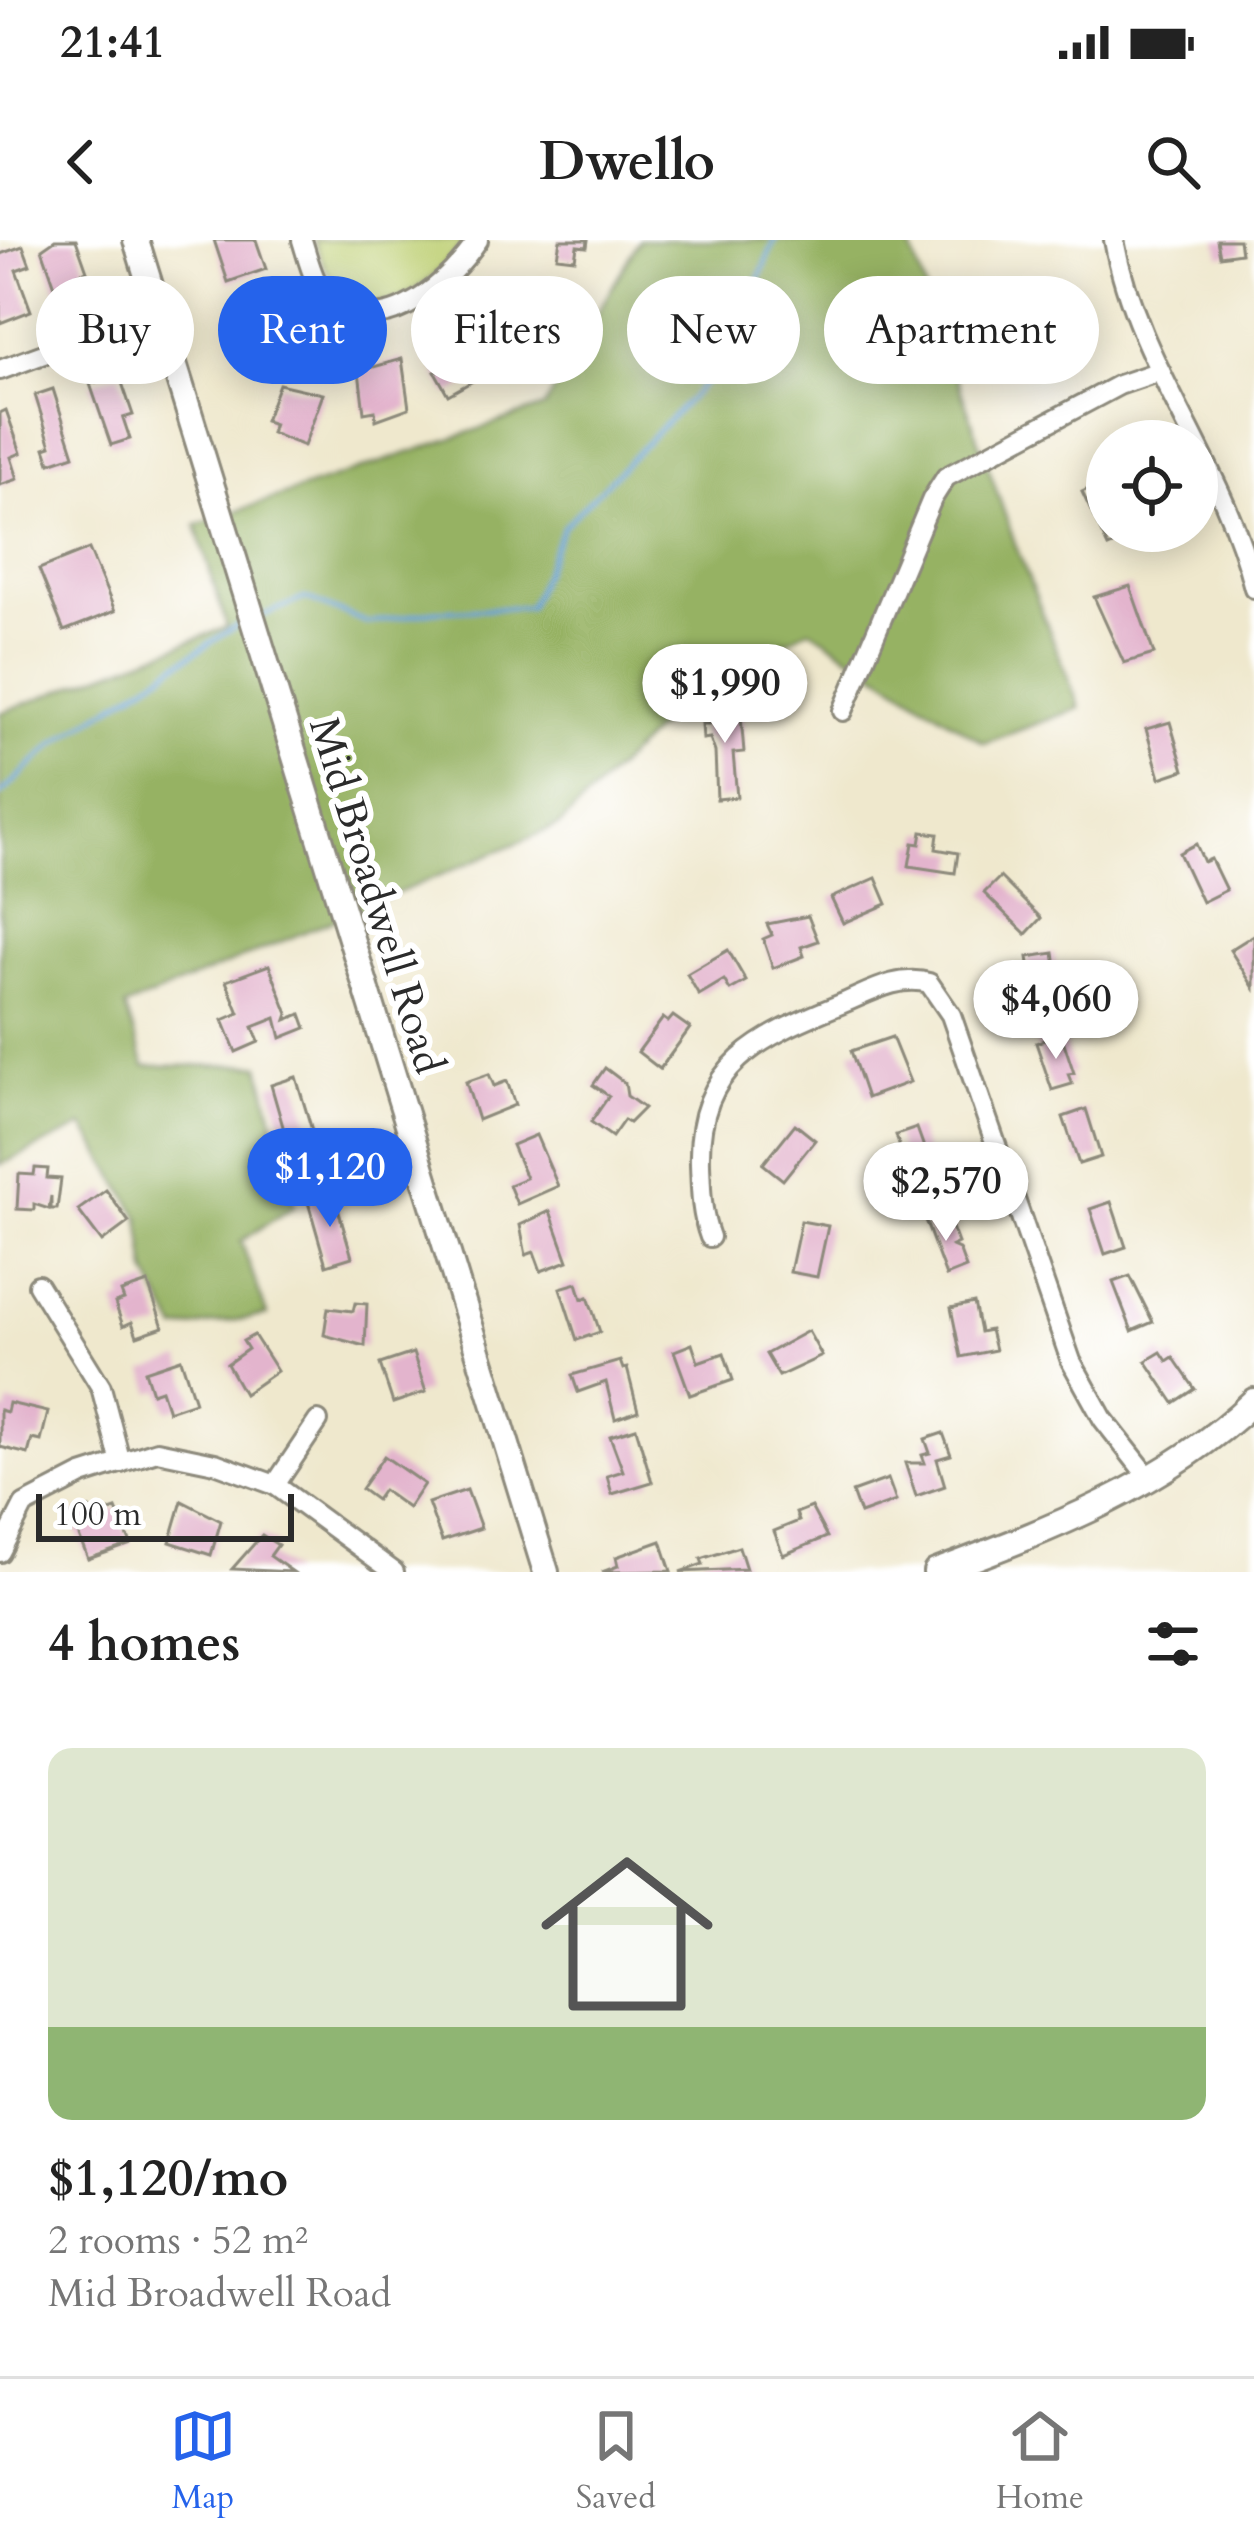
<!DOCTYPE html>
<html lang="en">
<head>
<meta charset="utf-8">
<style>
	body { margin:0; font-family:Cardo,serif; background:#f2f2f2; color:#222; height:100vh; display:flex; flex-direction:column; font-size:45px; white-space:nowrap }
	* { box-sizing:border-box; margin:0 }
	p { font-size:39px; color:#767676 }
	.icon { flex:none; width:66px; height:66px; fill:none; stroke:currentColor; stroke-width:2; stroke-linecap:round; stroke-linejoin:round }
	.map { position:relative; height:1332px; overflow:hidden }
	.sheet { display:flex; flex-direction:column; background:#fff; flex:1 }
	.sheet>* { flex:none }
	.hud { position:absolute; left:36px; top:36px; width:1182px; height:108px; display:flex; gap:24px }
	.buttons { position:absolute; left:1086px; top:180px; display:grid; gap:24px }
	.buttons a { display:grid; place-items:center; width:132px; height:132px; border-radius:50%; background:#fff; box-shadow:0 6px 30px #0003; font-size:60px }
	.scale { position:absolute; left:36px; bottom:30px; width:258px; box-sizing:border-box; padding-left:12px; border:6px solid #2b2b2b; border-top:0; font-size:33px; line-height:42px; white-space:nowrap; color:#2b2b2b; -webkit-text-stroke:9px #fff; paint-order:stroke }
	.price { position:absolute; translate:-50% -102px; padding:0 27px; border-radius:42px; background:#fff; color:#222; font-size:39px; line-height:78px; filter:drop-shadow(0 3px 6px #0008) }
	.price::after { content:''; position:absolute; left:50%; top:72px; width:36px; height:27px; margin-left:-18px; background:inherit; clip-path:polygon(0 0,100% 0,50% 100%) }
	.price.on { background:#2563eb; color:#fff }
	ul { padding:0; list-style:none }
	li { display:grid; align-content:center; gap:24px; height:636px; padding:0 48px }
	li+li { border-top:3px solid #e0e0e0 }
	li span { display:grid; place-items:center; height:372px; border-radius:24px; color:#555 }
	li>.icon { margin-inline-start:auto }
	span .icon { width:216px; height:216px; fill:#fffc; stroke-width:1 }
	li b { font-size:51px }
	h2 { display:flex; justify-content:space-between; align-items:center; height:144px; padding:0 48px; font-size:51px }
	.tag { padding:0 42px; border-radius:54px; background:#fff; box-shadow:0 6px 30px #0003; font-size:42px; line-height:108px }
	.tag.on { background:#2563eb; color:#fff }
	.status { display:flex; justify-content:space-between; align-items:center; height:84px; padding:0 60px; background:#fff; direction:ltr }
	.status svg { height:33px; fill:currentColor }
	header { display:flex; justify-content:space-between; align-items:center; height:156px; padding:0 48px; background:#fff; font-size:54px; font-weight:700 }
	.tab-bar { display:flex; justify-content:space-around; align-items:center; height:168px; border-top:3px solid #e0e0e0; background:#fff; font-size:33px; color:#767676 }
	.tab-bar a { display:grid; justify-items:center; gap:6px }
	.tab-bar .on { color:#2563eb }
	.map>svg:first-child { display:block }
	.green { fill:#bdcf72; stroke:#747d4e; stroke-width:3 }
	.forest { fill:#96b264; stroke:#606e48; stroke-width:3 }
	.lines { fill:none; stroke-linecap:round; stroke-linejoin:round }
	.stream { stroke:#66a1d6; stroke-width:4.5 }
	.building { fill:#e3b4cd }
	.minor-casing { stroke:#8d8a7c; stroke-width:24 }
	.tertiary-casing { stroke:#8d8a7c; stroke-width:30 }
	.minor { stroke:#fff; stroke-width:18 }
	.tertiary { stroke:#fff; stroke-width:24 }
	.labels { text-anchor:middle; stroke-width:12; stroke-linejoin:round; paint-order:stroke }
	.street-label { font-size:42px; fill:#2b2b2b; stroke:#fff }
</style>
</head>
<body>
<div class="status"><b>21:41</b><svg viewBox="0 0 49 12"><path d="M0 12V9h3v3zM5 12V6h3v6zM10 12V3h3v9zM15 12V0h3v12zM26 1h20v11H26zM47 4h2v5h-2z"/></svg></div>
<header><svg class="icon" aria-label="back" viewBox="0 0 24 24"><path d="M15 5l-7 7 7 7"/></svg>Dwello<svg class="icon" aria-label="search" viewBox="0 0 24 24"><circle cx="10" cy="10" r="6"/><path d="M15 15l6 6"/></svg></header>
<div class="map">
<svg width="1254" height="1332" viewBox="0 0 1254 1332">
	<rect width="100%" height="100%" fill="#fff"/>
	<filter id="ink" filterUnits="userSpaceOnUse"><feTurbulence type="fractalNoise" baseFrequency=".00833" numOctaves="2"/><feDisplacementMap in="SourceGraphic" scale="24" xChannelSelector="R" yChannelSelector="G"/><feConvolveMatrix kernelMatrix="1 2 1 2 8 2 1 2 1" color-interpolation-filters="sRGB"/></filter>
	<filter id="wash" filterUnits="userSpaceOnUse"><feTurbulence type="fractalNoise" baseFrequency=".004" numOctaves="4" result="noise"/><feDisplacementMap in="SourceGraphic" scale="48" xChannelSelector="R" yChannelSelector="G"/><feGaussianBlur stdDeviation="2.7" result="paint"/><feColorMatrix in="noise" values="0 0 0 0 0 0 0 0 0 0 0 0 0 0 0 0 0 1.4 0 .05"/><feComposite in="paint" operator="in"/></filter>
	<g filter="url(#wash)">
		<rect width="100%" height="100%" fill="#efe8cd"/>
		<!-- green -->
		<path class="green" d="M314,0H465C415,67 347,101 314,0Z"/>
		<!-- forest -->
		<polygon class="forest" points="639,0 908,0 1017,309 1080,468 984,503 810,389 700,445 560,585 125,767 145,826 260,825 294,966 241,1001 267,1075 177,1090 147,1032 140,978 84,886 0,925 0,473 227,387 196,285 544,167"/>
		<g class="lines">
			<!-- stream -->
			<g class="stream">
				<polyline points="259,377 305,358 368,383 434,371 529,367 563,287 724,124 775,0"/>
				<polyline points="0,555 55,503 238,385"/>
			</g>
		</g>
		<g id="blocks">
			<!-- building -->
			<g class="building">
				<polygon points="55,0 76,0 87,31 76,35 82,50 59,58 42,9"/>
				<polygon points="214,0 256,0 266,29 228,42"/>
				<polygon points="560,0 588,0 587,7 577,6 575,19 557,17"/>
				<polygon points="1217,0 1239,0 1241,13 1220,16"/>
				<polygon points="23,6 30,25 16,30 31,71 0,83 0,14"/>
				<polygon points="522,40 533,49 540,41 557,55 540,77 547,83 539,93 533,88 520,104 490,79"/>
				<polygon points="1011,42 1023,93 998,97 989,46"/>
				<polygon points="273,62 285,105 253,113 242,71"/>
				<polygon points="475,90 496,128 448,155 435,132 445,127 436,111"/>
				<polygon points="402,119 409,168 376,180 375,171 364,173 359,131"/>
				<polygon points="119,134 133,175 123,178 130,199 111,205 90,144"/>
				<polygon points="279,144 323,154 304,206 271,193 274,184 265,181"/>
				<polygon points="53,149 74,215 50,223 45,208 51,206 35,155"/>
				<polygon points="6,170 21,213 11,217 18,239 0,245 0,173"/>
				<polygon points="1105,241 1107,291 1133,296 1108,307 1082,252"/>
				<polygon points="89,309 115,371 64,391 39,329"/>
				<polygon points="1130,346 1154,414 1124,423 1094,357"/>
				<polygon points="740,465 744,512 733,513 737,557 717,559 715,512 710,498 703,499 702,484 709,484 707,469"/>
				<polygon points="1170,482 1184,530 1160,538 1146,489"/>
				<polygon points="922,592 938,594 936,609 958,613 955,633 909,626 913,603 920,604"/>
				<polygon points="1196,604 1204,622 1211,619 1226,650 1202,662 1179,613"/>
				<polygon points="1000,637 1041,678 1026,694 984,653"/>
				<polygon points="876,638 887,664 843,683 831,658"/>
				<polygon points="808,676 818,701 801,707 804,716 773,728 763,699 772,695 767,684"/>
				<polygon points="1254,695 1254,748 1230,710"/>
				<polygon points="728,710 746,741 730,750 724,740 699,755 687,734"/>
				<polygon points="1054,713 1061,757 1053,759 1054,765 1036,768 1028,717"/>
				<polygon points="269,725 288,774 286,780 301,774 306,788 281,798 276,778 253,787 259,802 236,812 223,780 239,773 226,741"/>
				<polygon points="673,776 690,788 660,829 638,812 663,778 668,782"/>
				<polygon points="1061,794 1074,833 1068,834 1072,844 1052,850 1036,803"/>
				<polygon points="892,797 910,842 867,858 851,811"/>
				<polygon points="605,828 625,843 627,856 644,868 629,883 624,880 612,897 591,882 609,856 593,845"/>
				<polygon points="489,834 494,846 507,841 515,865 478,880 466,842"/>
				<polygon points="296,837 314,897 288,904 271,845"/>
				<polygon points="1086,869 1101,917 1079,924 1063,877"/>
				<polygon points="795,884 815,900 783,940 763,924"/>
				<polygon points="917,888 935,938 911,945 896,895"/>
				<polygon points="536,895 558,946 517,964 509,945 526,938 512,905"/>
				<polygon points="35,928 48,929 47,938 61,939 57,969 51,969 51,956 49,969 34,964 34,970 17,969 19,934 34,935"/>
				<polygon points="106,950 129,982 102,1002 78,970"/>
				<polygon points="334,955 352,1017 326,1025 308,962"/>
				<polygon points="1111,962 1126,1007 1105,1014 1090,969"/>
				<polygon points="550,971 568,1021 541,1031 534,1012 526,1015 520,985"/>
				<polygon points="946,972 958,1003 952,1006 959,1009 966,1028 946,1036 925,980"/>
				<polygon points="801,981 828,986 817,1037 790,1032"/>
				<polygon points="1130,1036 1153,1082 1132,1091 1113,1042"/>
				<polygon points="148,1043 163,1087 137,1096 132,1082 123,1086 115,1063 124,1060 121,1052"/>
				<polygon points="577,1043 582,1059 588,1057 600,1092 577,1100 560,1048"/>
				<polygon points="355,1063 367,1064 365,1106 324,1095 328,1068 353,1071"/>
				<polygon points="974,1063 980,1092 990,1090 995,1110 961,1117 951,1068"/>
				<polygon points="808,1091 822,1116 779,1136 766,1114"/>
				<polygon points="254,1095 277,1131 244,1154 227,1124 248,1109 243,1101"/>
				<polygon points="692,1104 698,1122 724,1113 733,1140 690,1155 674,1111"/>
				<polygon points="1161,1112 1167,1121 1173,1117 1195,1149 1174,1163 1146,1121"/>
				<polygon points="413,1113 426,1152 393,1163 380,1124"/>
				<polygon points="181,1119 195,1162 168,1171 161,1150 152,1153 145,1131"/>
				<polygon points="620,1121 623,1129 627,1128 638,1171 615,1179 606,1142 578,1152 572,1135"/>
				<polygon points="9,1163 48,1172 41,1201 32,1199 28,1214 0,1207 0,1170 7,1172"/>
				<polygon points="636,1188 652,1242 612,1254 607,1236 623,1231 610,1196"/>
				<polygon points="943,1193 951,1215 937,1219 945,1246 916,1256 905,1223 925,1223 922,1215 930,1213 925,1199"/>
				<polygon points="384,1216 424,1244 408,1268 383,1250 376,1260 361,1249"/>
				<polygon points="888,1239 896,1261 860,1274 852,1252"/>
				<polygon points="467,1250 481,1288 442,1301 428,1263"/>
				<polygon points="182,1261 221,1281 211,1315 170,1302"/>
				<polygon points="811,1267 827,1297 783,1315 774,1291 799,1281 796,1273"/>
				<polygon points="89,1268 93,1277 116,1269 131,1304 88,1319 71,1275"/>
				<polygon points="262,1295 278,1305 270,1316 293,1332 232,1329"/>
				<polygon points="661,1301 671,1331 602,1332 618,1326 616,1317"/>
				<polygon points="739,1307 746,1329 680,1332 703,1324 701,1319"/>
			</g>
		</g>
	</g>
	<g filter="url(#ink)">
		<use href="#blocks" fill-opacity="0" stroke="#8d8a7c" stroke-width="3"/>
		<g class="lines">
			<!-- minor casing -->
			<g class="minor-casing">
				<g id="minor">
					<path d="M302,0C309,22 315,53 337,66C390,98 452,39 478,0"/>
					<path d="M1114,0C1137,125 1224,224 1254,348"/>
					<polyline points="0,130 158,72"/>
					<polyline points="843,471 932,259 946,237 1119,145 1160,131"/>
					<path d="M710,997C701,973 701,950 700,924C697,824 760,797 841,764C868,753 899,734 929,743L951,775L1071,1121L1103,1179L1150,1239"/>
					<polyline points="38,1045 101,1147 121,1223"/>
					<polyline points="275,1245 318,1181"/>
					<polyline points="0,1312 24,1265 82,1235 157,1211 215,1223 275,1245 394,1332"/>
				</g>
			</g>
			<!-- tertiary casing -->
			<g class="tertiary-casing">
				<g id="tertiary">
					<polyline points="136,0 546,1332"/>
					<path d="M936,1332C1049,1290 1165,1246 1254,1161"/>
				</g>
			</g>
			<!-- minor -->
			<use href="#minor" class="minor"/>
			<!-- tertiary -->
			<use href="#tertiary" class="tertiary"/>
		</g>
	</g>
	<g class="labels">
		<!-- street labels -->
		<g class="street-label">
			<text transform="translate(378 655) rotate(73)" y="15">Mid Broadwell Road</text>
		</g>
	</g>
</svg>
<div class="buttons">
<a><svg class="icon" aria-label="locate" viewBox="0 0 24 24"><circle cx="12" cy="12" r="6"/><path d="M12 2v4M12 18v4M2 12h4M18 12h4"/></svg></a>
</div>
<div class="scale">100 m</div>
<b class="price" style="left:725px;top:506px">$1,990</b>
<b class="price" style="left:1056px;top:822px">$4,060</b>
<b class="price on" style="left:330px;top:990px">$1,120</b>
<b class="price" style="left:946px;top:1004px">$2,570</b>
<div class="hud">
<a class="tag">Buy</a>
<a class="tag on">Rent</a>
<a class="tag">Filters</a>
<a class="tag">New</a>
<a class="tag">Apartment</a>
</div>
</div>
<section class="sheet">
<h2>4 homes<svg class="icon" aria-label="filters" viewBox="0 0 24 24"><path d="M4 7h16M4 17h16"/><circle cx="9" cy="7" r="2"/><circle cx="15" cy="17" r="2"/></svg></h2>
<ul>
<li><span style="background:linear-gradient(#dfe7d0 75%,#8fb573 0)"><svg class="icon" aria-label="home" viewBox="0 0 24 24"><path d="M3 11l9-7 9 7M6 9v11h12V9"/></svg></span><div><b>$1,120/mo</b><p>2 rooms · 52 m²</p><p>Mid Broadwell Road</p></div></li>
</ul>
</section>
<nav class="tab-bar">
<a class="on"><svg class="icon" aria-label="map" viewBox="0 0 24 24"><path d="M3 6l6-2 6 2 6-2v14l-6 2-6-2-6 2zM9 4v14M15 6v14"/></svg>Map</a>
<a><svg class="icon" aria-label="saved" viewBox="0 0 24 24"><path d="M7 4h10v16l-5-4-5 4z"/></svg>Saved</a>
<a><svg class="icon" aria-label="home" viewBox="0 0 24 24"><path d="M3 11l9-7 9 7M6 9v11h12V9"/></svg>Home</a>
</nav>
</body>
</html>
